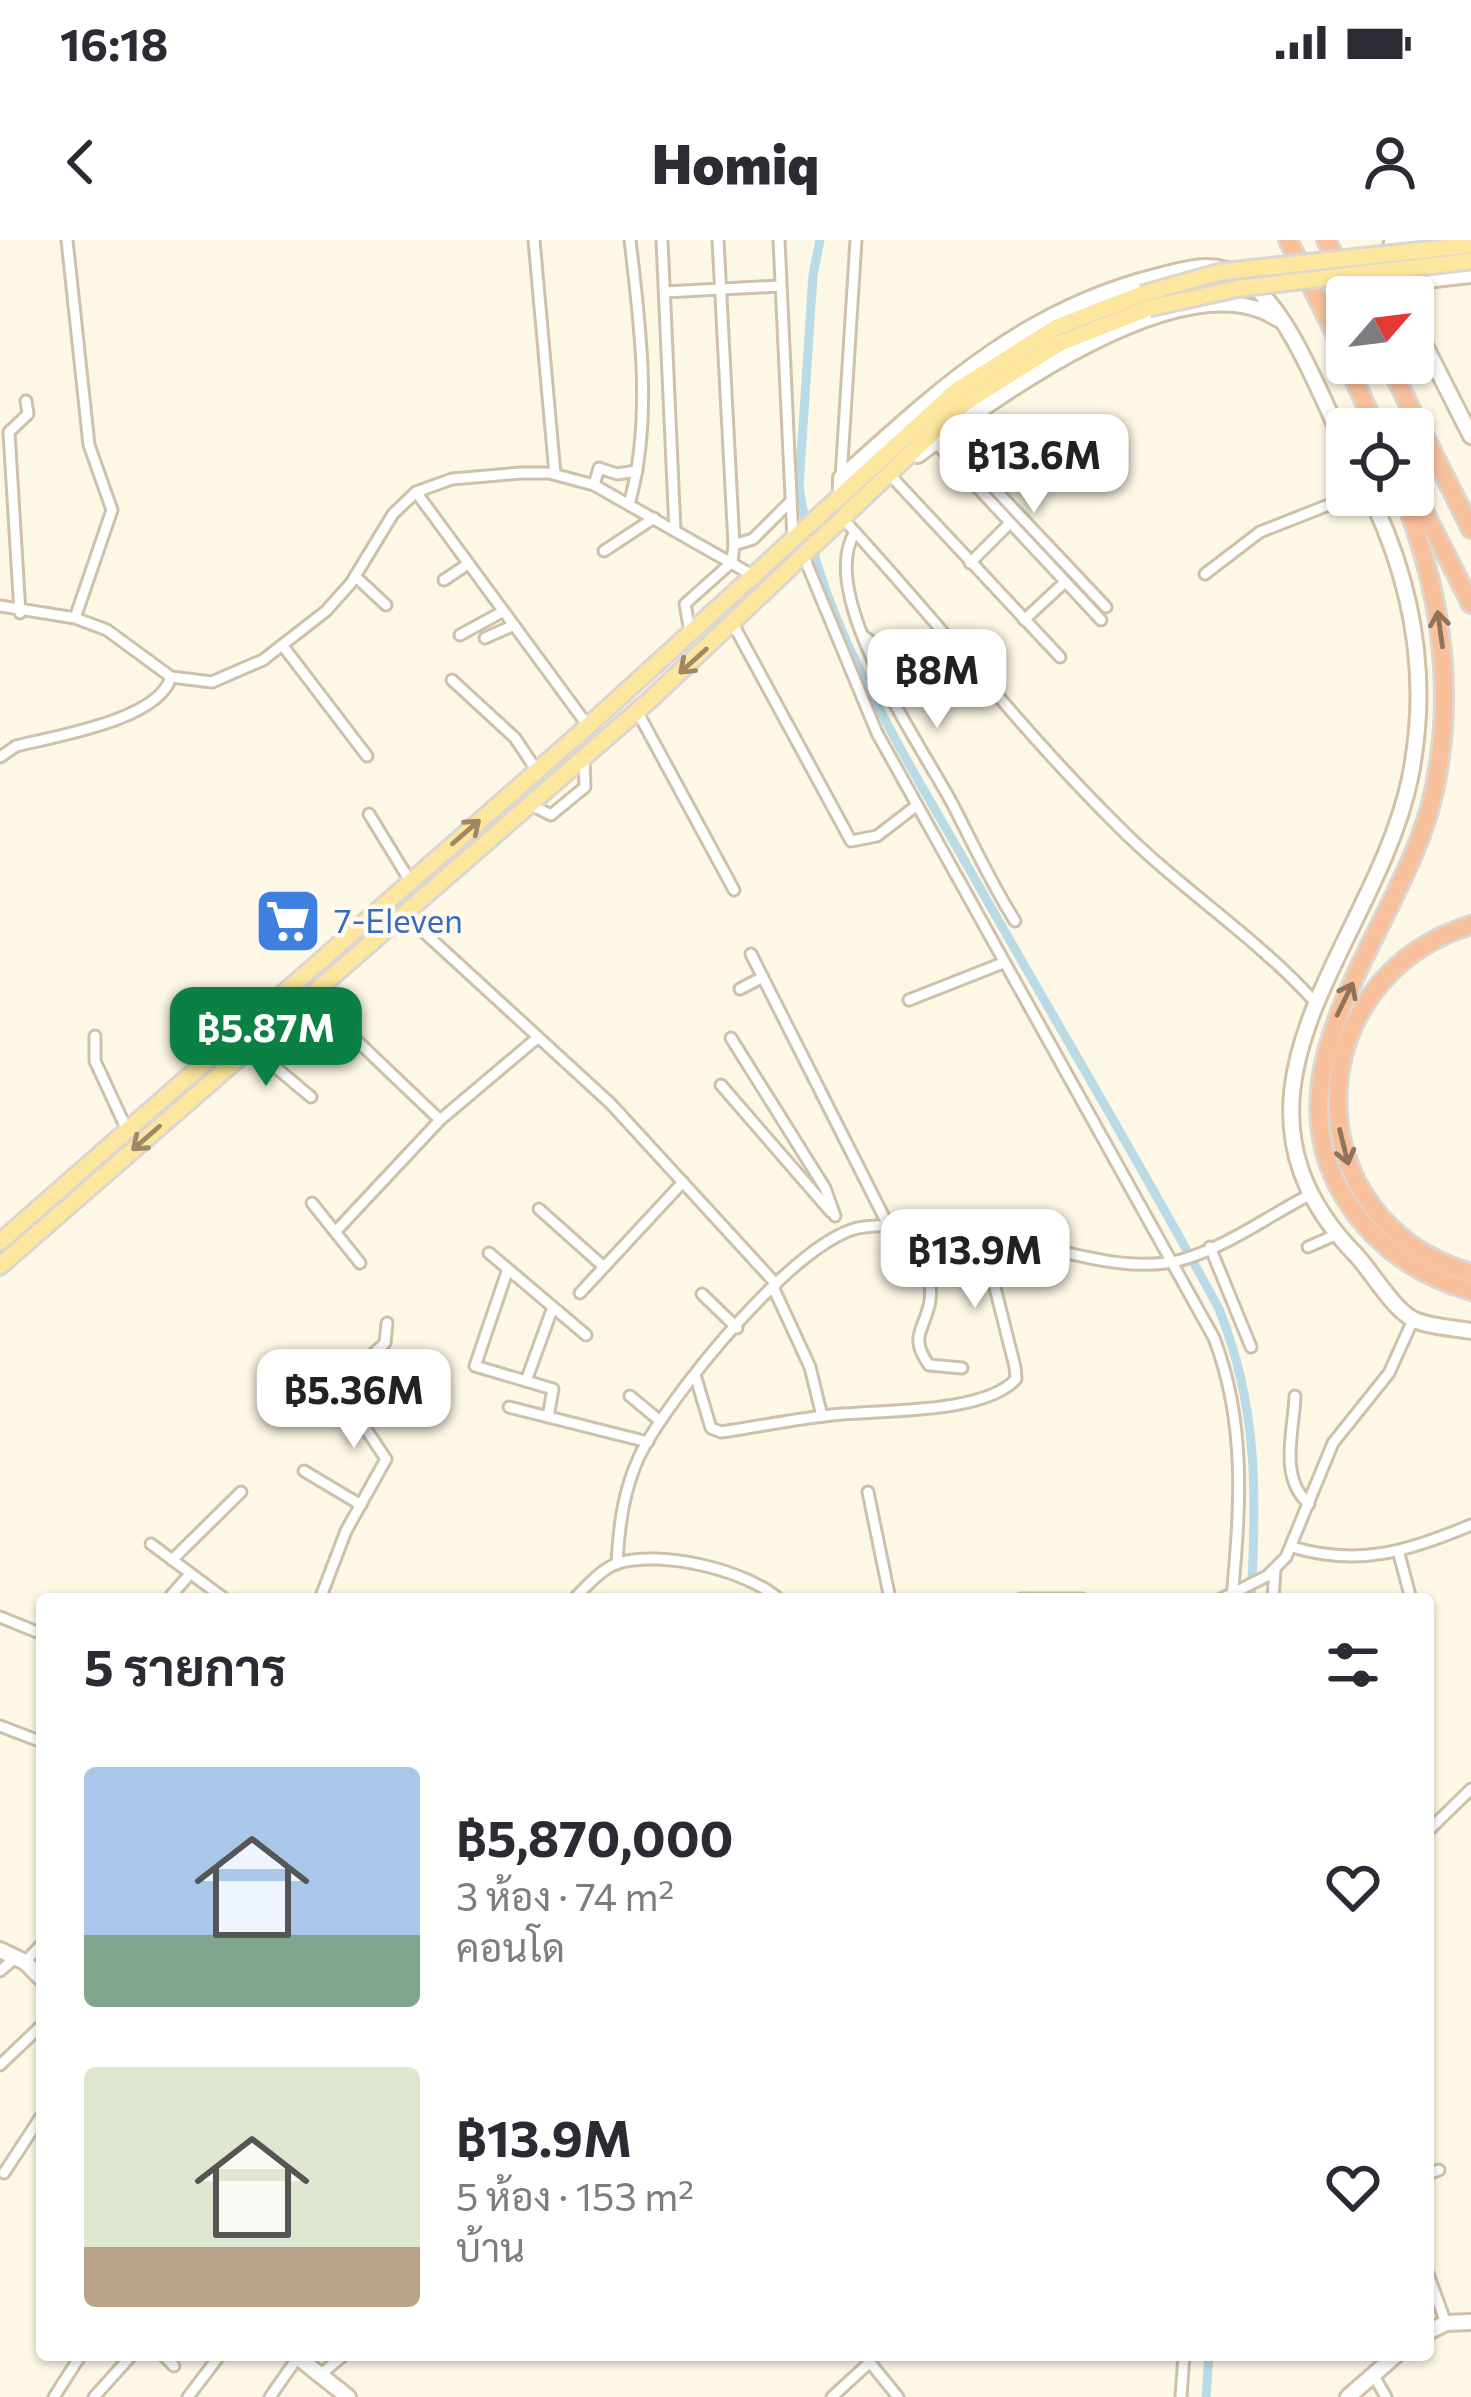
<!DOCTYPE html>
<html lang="th">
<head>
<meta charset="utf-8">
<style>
	body { margin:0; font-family:Commissioner,Sarabun,sans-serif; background:#f2f2f3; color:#2b2b33; height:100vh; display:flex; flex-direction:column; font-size:45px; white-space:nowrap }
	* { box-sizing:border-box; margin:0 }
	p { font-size:39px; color:#7c7c81 }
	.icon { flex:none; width:66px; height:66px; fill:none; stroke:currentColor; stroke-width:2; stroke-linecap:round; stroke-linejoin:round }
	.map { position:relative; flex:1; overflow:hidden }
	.drawer { position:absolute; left:36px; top:1353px; width:1398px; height:768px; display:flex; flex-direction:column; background:#fff; border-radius:12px; box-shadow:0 3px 9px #0004 }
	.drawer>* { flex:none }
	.needle { width:78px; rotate:62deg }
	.buttons { position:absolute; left:1326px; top:36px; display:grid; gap:24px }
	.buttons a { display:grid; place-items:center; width:108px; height:108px; border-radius:12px; background:#fff; box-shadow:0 3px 9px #0004; font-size:60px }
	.price { position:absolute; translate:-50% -102px; padding:0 27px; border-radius:24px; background:#fff; color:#222; font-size:39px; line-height:78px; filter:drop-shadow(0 3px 6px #0008) }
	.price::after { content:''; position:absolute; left:50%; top:72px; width:36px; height:27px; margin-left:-18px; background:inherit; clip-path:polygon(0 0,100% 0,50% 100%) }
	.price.selected { background:#0b8043; color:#fff }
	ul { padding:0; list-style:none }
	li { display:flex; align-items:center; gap:36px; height:300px; padding:0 48px }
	li span { display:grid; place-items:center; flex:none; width:336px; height:240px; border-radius:12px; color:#555 }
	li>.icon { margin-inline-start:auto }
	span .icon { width:144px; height:144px; fill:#fffc; stroke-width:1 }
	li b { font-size:51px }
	h2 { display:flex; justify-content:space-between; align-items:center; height:144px; padding:0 48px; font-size:51px }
	.status { display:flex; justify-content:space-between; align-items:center; height:84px; padding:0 60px; background:#fff; direction:ltr }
	.status svg { height:33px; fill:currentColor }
	header { display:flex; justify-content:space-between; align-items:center; height:156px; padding:0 48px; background:#fff; font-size:54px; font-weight:800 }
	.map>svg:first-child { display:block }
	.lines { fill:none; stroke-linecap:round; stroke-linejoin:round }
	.canal { stroke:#b9dae7; stroke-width:9 }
	.street-casing { stroke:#cfc0ab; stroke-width:15 }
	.secondary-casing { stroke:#d2c1a8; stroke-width:20 }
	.primary-casing { stroke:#dcd6d0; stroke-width:21 }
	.highway-casing { stroke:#dcd6d0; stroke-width:22 }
	.street { stroke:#fff; stroke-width:9 }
	.secondary { stroke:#fff; stroke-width:14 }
	.primary { stroke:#fde69d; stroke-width:15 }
	.highway { stroke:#f8c09b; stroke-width:16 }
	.primary-bridge-casing { stroke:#dcd6d0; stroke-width:21; stroke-linecap:butt }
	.primary-bridge { stroke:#fde69d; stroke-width:15 }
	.oneway { stroke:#917359 }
	.oneway2 { stroke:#9f8862 }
	.labels { text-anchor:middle; stroke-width:9; stroke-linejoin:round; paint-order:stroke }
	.shop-label { font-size:33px; fill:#366cbe; stroke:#fffaec; text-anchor:start }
</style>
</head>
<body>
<div class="status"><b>16:18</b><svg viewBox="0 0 49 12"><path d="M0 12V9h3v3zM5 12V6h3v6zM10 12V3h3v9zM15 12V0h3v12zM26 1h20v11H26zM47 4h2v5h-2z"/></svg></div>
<header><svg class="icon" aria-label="back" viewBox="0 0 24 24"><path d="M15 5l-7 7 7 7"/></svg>Homiq<svg class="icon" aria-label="person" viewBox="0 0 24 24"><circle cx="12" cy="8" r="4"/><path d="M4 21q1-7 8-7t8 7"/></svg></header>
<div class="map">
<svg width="1471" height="2157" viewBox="0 0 1471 2157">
	<rect width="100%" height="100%" fill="#fdf7e5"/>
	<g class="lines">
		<!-- canal -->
		<g class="canal">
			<path d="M820,0L813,35L799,246C816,373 900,508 963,618C1048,769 1137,917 1219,1069C1258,1166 1257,1256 1251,1359"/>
			<polyline points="1206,2157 1209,2115"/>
		</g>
		<!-- street casing -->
		<g class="street-casing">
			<g id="street">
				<polyline points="67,0 89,205 112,270 75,378"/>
				<polyline points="534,0 555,234"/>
				<polyline points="662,0 675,291"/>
				<polyline points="779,0 793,300"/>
				<polyline points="665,52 780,46"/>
				<polyline points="944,195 1106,367"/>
				<polyline points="935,202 1101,380"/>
				<polyline points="890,235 1060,417"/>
				<polyline points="841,238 856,0"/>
				<polyline points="594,245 599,228 617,234 637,231"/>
				<polyline points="416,252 588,486"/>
				<path d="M629,264C653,182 640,84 630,0"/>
				<path d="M843,279C937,380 1019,488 1117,585C1179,648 1254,695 1314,761"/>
				<path d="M855,292C815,355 923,508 953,565C973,604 991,643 1015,681"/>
				<polyline points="734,305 753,299 789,263"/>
				<polyline points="604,311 654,278"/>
				<path d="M804,317L877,493L1214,1098C1247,1185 1240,1268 1232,1359"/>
				<polyline points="970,323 1010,283"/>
				<polyline points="1205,334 1260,292 1354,255"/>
				<polyline points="355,336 386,365"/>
				<polyline points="444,340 468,324"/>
				<polyline points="0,366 75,378 107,390 171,437 212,442 263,420 326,371 351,343 393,274 416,252 452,239 521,233 549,233 594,245 754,336"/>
				<polyline points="20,373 9,192 28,174 26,161"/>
				<polyline points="1024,380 1065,342"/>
				<polyline points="733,384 851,601 877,596 916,566"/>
				<polyline points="690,392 685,364 732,322 734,305 718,0"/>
				<polyline points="460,395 502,372"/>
				<polyline points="865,397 916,437"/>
				<polyline points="485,398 512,386"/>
				<polyline points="283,406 367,516"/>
				<polyline points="452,440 515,498 537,531"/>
				<polyline points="637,471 734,650"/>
				<path d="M0,517L16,506C56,496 159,480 171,437"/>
				<polyline points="531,565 551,575 585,547 584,518"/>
				<polyline points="369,574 410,641"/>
				<polyline points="403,673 611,864 776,1044"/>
				<polyline points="751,714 889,987"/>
				<polyline points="740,749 763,737"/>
				<polyline points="308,754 440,880"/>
				<polyline points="909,760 1003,723"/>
				<polyline points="272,786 309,817"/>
				<polyline points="95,796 95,821 127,890"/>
				<polyline points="731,798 825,948 835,976"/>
				<polyline points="250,806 311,857"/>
				<polyline points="721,845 831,972"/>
				<polyline points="312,963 360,1023"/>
				<polyline points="539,969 604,1027"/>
				<polyline points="337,990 440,880 536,799"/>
				<path d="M919,990C923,1011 933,1039 930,1061C925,1090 908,1096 929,1125L962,1128"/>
				<polyline points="1210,1007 1251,1107"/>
				<polyline points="1308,1007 1335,995"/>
				<polyline points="489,1013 508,1029"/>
				<polyline points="773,1047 810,1127 822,1176"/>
				<polyline points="580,1053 683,942"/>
				<polyline points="702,1054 737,1088"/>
				<path d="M695,1135L711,1188L721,1192C755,1187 790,1180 824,1176C872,1169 982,1176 1016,1139L1015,1127L982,996"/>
				<polyline points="526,1141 553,1067"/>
				<polyline points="630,1156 660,1181"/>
				<path d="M1295,1156C1294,1191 1278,1237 1309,1264"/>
				<polyline points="509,1167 648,1202"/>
				<polyline points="548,1177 553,1149 475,1126 508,1029 586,1095"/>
				<polyline points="304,1231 361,1265"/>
				<polyline points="868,1252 890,1359"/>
				<polyline points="151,1304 225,1359"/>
				<path d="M1292,1307C1359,1327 1409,1311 1471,1285"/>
				<polyline points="1399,1314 1411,1359"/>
				<polyline points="172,1320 241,1252"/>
				<path d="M617,1324C619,1286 623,1252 639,1217C667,1159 800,993 864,987C909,982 982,994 1027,1004C1076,1014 1131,1033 1181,1020C1225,1008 1270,975 1311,954"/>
				<polyline points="168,1359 190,1334"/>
				<polyline points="320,1359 346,1291 386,1219 337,1146 385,1103 387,1083"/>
				<path d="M574,1359C586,1347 601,1329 618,1323C662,1310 746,1330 779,1359"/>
				<polyline points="1021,1359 1082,1359"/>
				<polyline points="1221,1359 1267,1336 1286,1317 1333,1203 1389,1133 1413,1080"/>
				<polyline points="1273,1359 1275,1330"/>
				<polyline points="0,1377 42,1394"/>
				<polyline points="0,1486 42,1502"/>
				<polyline points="1428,1591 1471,1549"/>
				<polyline points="25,1722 42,1704"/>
				<polyline points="0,1731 14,1719"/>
				<polyline points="0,1825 42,1785"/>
				<polyline points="4,1933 42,1875"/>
				<polyline points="1428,1934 1439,1930"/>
				<polyline points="1428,2034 1446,2083"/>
				<polyline points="163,2115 174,2126"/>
				<polyline points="864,2115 898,2157"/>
				<polyline points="321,2134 344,2115"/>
				<polyline points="1374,2136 1386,2157"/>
				<polyline points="54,2157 81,2115"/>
				<polyline points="94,2157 132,2115"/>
				<polyline points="188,2157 220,2115"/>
				<polyline points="270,2157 298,2117"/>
				<polyline points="832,2157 869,2123"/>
				<polyline points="1181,2157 1184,2115"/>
			</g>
		</g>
		<!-- secondary casing -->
		<g class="secondary-casing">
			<g id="secondary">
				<path d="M1400,57C1392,40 1384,22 1392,3L1421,0"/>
				<polyline points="1413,58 1426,40 1471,35"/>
				<polyline points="1413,82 1471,196"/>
				<path d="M918,215C992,160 1185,17 1278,79"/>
				<path d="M841,254V238C940,149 1022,71 1155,37C1185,29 1215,19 1243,38C1290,69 1322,160 1347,210"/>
				<path d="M1370,255C1413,344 1430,440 1410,538C1376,704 1197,852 1356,1015C1373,1033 1395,1073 1417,1081C1433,1087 1454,1088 1471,1091"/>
				<polyline points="0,1710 25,1722 42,1739"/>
				<polyline points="1428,2092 1446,2083 1471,2082"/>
				<polyline points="295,2115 348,2157"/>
				<polyline points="1348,2157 1396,2115"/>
			</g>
		</g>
		<!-- primary casing -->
		<g class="primary-casing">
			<g id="primary">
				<polyline points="0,1002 588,486 957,150 1057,87 1142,54"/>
				<polyline points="0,1026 651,459 963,164 1058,104 1149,68"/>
			</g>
		</g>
		<!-- highway casing -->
		<g class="highway-casing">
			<g id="highway">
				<polyline points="1288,0 1347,117"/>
				<polyline points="1326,0 1355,57"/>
				<polyline points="1340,107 1376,189"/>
				<polyline points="1388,123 1471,289"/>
				<polyline points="1413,249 1471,364"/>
				<path d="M1403,255C1441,351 1456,449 1434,551C1406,686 1252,831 1353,970C1382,1010 1423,1037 1471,1051"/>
				<path d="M1471,685C1294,740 1292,981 1471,1033"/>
			</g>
		</g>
		<!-- street -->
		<use href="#street" class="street"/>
		<!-- secondary -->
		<use href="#secondary" class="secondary"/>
		<!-- primary -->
		<use href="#primary" class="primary"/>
		<!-- highway -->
		<use href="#highway" class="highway"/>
		<!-- primary-bridge casing -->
		<g class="primary-bridge-casing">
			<g id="primary-bridge">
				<polyline points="1142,54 1220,32 1471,5"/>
				<polyline points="1149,68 1240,48 1471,21"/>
			</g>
		</g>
		<!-- primary-bridge -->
		<use href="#primary-bridge" class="primary-bridge"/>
	</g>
	<!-- one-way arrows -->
	<defs><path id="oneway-shaft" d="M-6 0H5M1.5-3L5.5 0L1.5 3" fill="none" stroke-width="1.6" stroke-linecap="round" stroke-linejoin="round" transform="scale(3)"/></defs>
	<g class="oneway">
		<use href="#oneway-shaft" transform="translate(1440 389) rotate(-98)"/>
		<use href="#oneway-shaft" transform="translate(1345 759) rotate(-64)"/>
		<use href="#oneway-shaft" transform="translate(1344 907) rotate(76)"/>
	</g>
	<g class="oneway2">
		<use href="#oneway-shaft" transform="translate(693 421) rotate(138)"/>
		<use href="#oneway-shaft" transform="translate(466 592) rotate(-41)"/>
		<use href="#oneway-shaft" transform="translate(146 898) rotate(139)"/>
	</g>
	<!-- icons -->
	<defs>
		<g id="supermarket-square" transform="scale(3.45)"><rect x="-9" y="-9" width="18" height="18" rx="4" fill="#3f7fe0" stroke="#fffaec"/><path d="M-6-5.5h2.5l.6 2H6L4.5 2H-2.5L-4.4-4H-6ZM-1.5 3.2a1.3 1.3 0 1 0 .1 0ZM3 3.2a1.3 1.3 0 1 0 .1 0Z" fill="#fff"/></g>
	</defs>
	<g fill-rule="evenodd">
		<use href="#supermarket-square" x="288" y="681"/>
	</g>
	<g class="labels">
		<!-- shop labels -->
		<g class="shop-label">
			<text x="334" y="693">7-Eleven</text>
		</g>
	</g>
</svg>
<div class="buttons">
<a><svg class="needle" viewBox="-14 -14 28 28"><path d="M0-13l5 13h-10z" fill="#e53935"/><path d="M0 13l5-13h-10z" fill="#7c7c81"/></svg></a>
<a><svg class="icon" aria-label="locate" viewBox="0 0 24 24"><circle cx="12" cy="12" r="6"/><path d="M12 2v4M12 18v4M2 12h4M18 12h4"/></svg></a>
</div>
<b class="price" style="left:1034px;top:276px">฿13.6M</b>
<b class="price" style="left:937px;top:491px">฿8M</b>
<b class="price selected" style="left:266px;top:849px">฿5.87M</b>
<b class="price" style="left:975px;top:1071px">฿13.9M</b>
<b class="price" style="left:354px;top:1211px">฿5.36M</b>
<section class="drawer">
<h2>5 รายการ<svg class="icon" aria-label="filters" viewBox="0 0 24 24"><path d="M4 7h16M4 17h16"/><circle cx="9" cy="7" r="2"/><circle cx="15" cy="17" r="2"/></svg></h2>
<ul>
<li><span style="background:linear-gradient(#a9c7e8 70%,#7fa58c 0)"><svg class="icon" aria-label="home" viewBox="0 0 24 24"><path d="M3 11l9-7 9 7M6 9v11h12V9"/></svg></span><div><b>฿5,870,000</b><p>3 ห้อง · 74 m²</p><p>คอนโด</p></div><svg class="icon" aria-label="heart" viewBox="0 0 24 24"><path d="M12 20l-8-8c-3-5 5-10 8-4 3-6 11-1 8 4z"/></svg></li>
<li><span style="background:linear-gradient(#dfe7d0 75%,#b9a48a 0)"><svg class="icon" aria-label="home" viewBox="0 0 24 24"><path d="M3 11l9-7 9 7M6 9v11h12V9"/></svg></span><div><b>฿13.9M</b><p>5 ห้อง · 153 m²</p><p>บ้าน</p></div><svg class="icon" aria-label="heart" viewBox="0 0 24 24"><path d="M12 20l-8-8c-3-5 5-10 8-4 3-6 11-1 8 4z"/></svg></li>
</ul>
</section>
</div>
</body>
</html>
